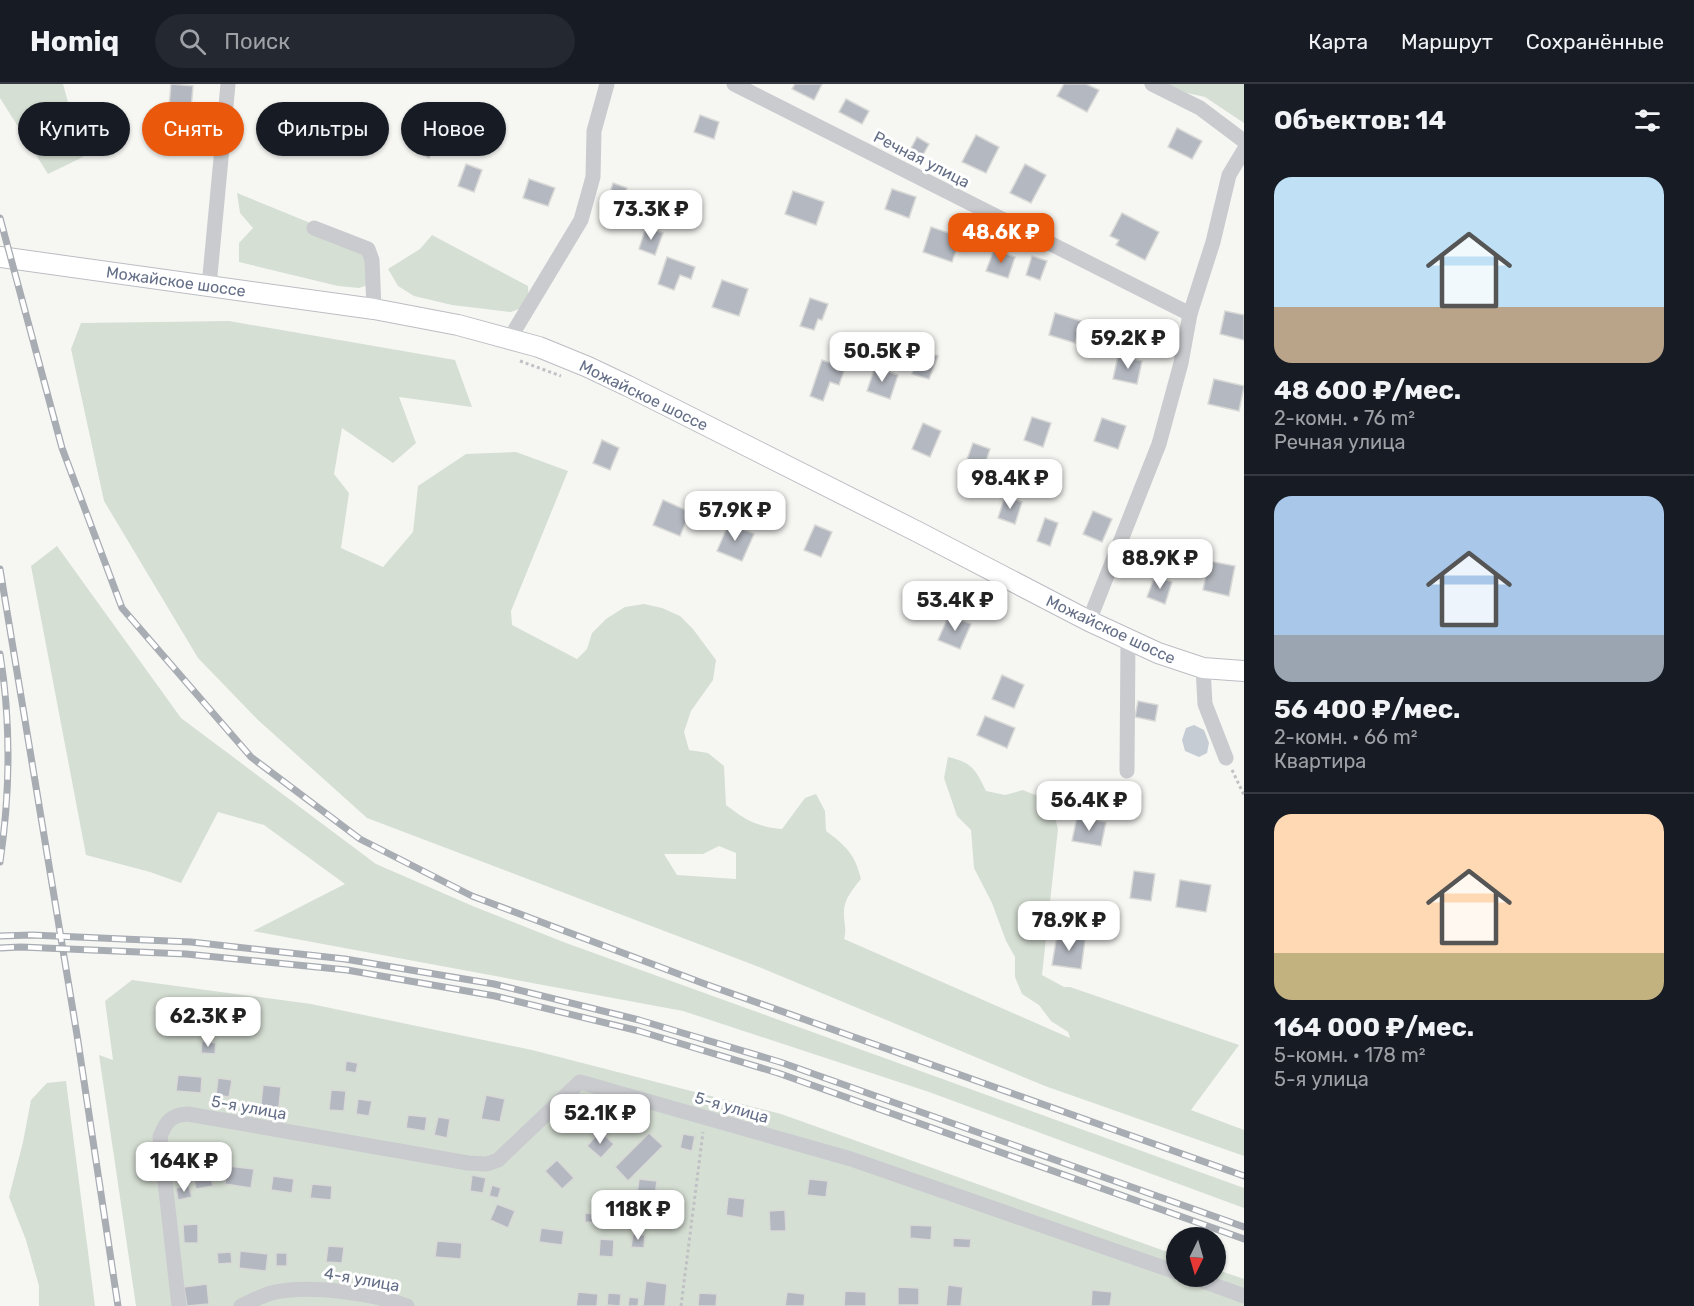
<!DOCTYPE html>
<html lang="ru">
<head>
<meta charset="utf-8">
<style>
	body { margin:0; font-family:Rubik,sans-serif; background:#242831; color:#f1f3f6; height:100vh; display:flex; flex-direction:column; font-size:22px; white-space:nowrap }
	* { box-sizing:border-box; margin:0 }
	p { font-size:20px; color:#9ea1a6 }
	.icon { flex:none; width:33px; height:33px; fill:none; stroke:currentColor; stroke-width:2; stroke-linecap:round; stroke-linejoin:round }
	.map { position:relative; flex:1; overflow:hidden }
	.side { display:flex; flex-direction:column; background:#171b24; width:450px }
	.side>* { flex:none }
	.top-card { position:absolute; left:18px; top:18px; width:570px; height:54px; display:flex; gap:12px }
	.needle { width:39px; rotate:185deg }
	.buttons { position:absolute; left:1166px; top:1143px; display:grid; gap:12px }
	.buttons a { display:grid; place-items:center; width:60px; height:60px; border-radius:50%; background:#171b24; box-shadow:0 2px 4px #0004; font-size:30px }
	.price { position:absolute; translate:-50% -51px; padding:0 14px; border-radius:12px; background:#fff; color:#222; font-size:20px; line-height:39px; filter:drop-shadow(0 2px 3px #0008) }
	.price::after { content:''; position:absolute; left:50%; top:36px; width:18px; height:14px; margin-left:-9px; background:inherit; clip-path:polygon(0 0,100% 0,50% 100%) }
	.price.current { background:#ea580c; color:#fff }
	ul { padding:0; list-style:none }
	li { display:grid; align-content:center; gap:12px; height:318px; padding:0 30px }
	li+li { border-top:2px solid #363941 }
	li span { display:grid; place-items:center; height:186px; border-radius:18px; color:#555 }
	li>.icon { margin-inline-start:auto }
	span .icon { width:108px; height:108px; fill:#fffc; stroke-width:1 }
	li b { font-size:26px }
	h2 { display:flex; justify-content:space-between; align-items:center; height:72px; padding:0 30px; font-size:26px }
	.pill { padding:0 21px; border-radius:27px; background:#171b24; box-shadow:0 2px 4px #0004; font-size:21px; line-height:54px }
	.pill.current { background:#ea580c; color:#fff }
	header { display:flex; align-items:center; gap:36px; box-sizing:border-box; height:84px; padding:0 30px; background:#171b24; border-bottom:2px solid #363941 }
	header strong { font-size:28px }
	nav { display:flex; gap:33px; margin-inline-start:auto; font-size:21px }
	.search { width:420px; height:54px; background:#242831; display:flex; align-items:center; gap:15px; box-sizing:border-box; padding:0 21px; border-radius:33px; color:#9ea1a6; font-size:22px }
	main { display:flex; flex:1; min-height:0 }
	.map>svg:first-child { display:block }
	.green { fill:#d6dfd4; fill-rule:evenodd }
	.water { fill:#c6ccd4 }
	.building { fill:#b4b8c0; stroke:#d8d9d6; stroke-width:1.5 }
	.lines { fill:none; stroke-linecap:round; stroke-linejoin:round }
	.major-casing { stroke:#bbbdc2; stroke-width:22 }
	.path { stroke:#c0c1c4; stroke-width:3; stroke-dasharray:3 3; stroke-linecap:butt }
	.minor { stroke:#c9cbcf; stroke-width:15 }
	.major { stroke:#fff; stroke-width:20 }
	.rail-casing { stroke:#a8acb3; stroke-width:7 }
	.rail { stroke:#fff; stroke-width:4.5; stroke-dasharray:14; stroke-linecap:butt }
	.labels { text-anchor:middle; stroke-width:6; stroke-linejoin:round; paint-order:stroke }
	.street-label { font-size:16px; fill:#646f87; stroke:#fff }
</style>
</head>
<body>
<header>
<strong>Homiq</strong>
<div class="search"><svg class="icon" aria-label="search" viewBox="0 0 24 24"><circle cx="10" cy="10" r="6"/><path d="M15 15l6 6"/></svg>Поиск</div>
<nav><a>Карта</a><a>Маршрут</a><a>Сохранённые</a></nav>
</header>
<main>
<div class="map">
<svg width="1244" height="1222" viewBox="0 0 1244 1222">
	<rect width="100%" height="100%" fill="#f6f7f3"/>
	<!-- green -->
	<g class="green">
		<polygon points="0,0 63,0 83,73 48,90 0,14"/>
		<polygon points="1160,0 1244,0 1244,39 1205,13 1165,4"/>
		<polygon points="237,109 357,158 377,198 359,204 338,202 239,178 239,159 253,144 240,129"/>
		<polygon points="432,151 528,202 529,221 511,228 452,221 414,212 398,202 388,185 420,165"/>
		<path d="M229,237L455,276L472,323L399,313L416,359L393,379L342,344L334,390L349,409L341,464L383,483L413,448L418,402L466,370L516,368L568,387L511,527L512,541L577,575L587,565L592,549L606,535L625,523L644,520L662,524L680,532L693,545L716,576L713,596L691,627L684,648L689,666L708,669L724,682L726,721C745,736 758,743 782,745L805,714L816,710L825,727L826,747C846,762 855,770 861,795C853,805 843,816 844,830C844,840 847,846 844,855L1070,954L1068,948L1051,937L1039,921L1022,910L1015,893V873L1006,857L992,819L974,784L971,746L957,732L944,694L948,673C973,679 975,685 986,707L1005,711L1023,706L1040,713L1053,726L1058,745L1042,891L1064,903H1070L1239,961L1191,1026L1244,1046V1072L1045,1002L759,883L367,734L258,636L198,574L104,417L71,265L81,239ZM719,762L736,769V795L677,791L664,770H703Z"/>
		<polygon points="57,462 181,634 376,780 475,823 566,859 1244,1104 1244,1124 929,1008 683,927 253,847 345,800 264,741 218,728 181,799 150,788 86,771 31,482"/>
		<polygon points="132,896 311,920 532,966 781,1030 1176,1171 1176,1192 1215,1192 1215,1185 1244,1195 1244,1222 136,1222 99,971 113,976 105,917"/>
		<polygon points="66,997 95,1222 39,1222 39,1202 26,1156 9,1113 23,1058 31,1016 47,999"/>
	</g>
	<!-- water -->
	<polygon class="water" points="1194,641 1204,646 1209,659 1207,669 1199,673 1185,667 1182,656 1186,644"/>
	<!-- building -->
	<g class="building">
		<polygon points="171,0 193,2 190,37 168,35"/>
		<polygon points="795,0 822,0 814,16 792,5"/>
		<polygon points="1064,0 1086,0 1099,6 1087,28 1057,12"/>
		<polygon points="846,15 869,27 862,40 839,28"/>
		<polygon points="273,24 291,26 289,52 271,50"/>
		<polygon points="700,31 719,38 714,55 694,48"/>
		<polygon points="358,39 382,41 381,57 357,54"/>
		<polygon points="424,40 442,49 429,74 411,64"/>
		<polygon points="1177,44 1202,57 1192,75 1168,63"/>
		<polygon points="976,51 999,63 986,89 962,78"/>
		<polygon points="917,53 929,60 920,76 908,70"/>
		<polygon points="466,80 482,86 474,108 458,102"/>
		<polygon points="1025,80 1046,91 1031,119 1010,109"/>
		<polygon points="529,95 555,104 548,122 523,114"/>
		<polygon points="613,99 627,104 620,123 607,119"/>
		<polygon points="892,105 916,113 909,134 885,125"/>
		<polygon points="793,107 824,118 816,141 785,130"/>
		<polygon points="1122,129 1159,148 1145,176 1116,161 1119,156 1110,152"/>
		<polygon points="646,143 663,149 655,171 639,165"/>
		<polygon points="931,143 961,153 952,178 923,168"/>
		<polygon points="994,166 1015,173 1008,194 986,187"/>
		<polygon points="1032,172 1047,177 1040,196 1026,191"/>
		<polygon points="667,173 695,183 691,195 680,191 674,206 658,200"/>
		<polygon points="722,196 748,205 739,232 712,223"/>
		<polygon points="810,214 828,220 822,236 818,235 814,246 800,242"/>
		<polygon points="1225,227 1244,231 1244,256 1220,250"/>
		<polygon points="1055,229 1081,237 1075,259 1049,251"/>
		<polygon points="920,266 938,272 929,295 912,290"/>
		<polygon points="1118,272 1142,277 1137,300 1113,295"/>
		<polygon points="822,276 845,284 839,301 830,298 823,317 810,312"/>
		<polygon points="875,283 898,291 890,315 867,307"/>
		<polygon points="1214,295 1244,302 1239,327 1208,320"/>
		<polygon points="1032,333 1051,339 1043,363 1024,356"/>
		<polygon points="1102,334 1126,342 1118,365 1094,357"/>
		<polygon points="923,339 941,347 930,373 912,365"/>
		<polygon points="602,356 619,364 610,386 593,379"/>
		<polygon points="973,359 990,365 979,398 961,392"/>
		<polygon points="1005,412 1022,418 1015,440 998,434"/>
		<polygon points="663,416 690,428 680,452 653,441"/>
		<polygon points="1093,427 1112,435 1102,458 1083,450"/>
		<polygon points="1045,434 1058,439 1050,462 1037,457"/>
		<polygon points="729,439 754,450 742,477 717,467"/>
		<polygon points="815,441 832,448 821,473 804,466"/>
		<polygon points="1209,477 1235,482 1229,512 1203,506"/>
		<polygon points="1155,492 1172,498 1165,520 1147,513"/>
		<polygon points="949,531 971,540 960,565 938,556"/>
		<polygon points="1002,591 1024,601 1014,624 992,615"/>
		<polygon points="1138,617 1158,621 1155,637 1135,633"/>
		<polygon points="985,632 1015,644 1007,664 977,651"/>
		<polygon points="1077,733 1106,738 1101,762 1072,757"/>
		<polygon points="1134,787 1155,790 1151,817 1130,814"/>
		<polygon points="1180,796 1211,801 1206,828 1176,823"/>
		<polygon points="1057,851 1085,856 1081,885 1052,881"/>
		<polygon points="202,957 216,959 215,970 201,969"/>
		<polygon points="346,977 358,979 356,989 345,987"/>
		<polygon points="178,991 202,993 201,1009 176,1007"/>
		<polygon points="218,994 232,996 229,1013 216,1011"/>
		<polygon points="263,1001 281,1003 278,1031 260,1029"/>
		<polygon points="331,1006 346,1007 344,1027 329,1026"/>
		<polygon points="486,1011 505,1015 500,1038 481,1035"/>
		<polygon points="358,1015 372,1017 369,1032 356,1030"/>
		<polygon points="408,1031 427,1033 425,1047 406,1044"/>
		<polygon points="438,1033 450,1035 447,1054 434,1051"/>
		<polygon points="600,1047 614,1060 601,1074 587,1062"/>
		<polygon points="649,1049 663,1062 628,1097 615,1083"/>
		<polygon points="683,1050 695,1052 692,1067 680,1064"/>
		<polygon points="557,1076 574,1094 562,1105 545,1087"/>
		<polygon points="228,1082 254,1085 251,1104 225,1100"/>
		<polygon points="209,1084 213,1102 196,1105 192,1088"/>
		<polygon points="472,1091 486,1094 483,1109 470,1107"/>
		<polygon points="273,1092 294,1095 292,1109 271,1106"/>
		<polygon points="639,1095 657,1097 655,1112 637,1110"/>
		<polygon points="809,1095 828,1097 826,1113 807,1111"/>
		<polygon points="312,1100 332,1102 331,1116 310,1114"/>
		<polygon points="492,1101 501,1104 498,1114 489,1112"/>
		<polygon points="189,1102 192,1113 178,1116 176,1104"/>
		<polygon points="728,1113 745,1115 743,1134 726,1131"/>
		<polygon points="497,1120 515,1127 508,1144 490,1136"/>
		<polygon points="785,1126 786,1147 770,1147 769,1127"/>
		<polygon points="585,1129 601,1131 601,1139 585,1138"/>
		<polygon points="198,1140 198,1159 184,1159 183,1141"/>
		<polygon points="910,1141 932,1142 931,1156 910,1154"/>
		<polygon points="541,1144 564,1147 562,1161 539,1158"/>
		<polygon points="633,1150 645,1151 644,1164 631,1163"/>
		<polygon points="953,1154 971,1155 970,1164 953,1163"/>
		<polygon points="600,1155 614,1156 613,1173 599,1172"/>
		<polygon points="437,1157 462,1159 461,1175 435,1173"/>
		<polygon points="328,1162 344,1163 342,1179 326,1178"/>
		<polygon points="240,1167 268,1170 266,1187 239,1184"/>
		<polygon points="231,1168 232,1179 218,1180 217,1169"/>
		<rect x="276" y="1169" width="11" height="13"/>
		<polygon points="646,1197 667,1200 665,1222 643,1222"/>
		<polygon points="207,1200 209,1220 187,1222 184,1203"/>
		<polygon points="948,1201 963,1203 961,1222 946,1222"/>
		<polygon points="898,1203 919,1204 919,1221 898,1221"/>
		<polygon points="1092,1206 1112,1208 1110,1222 1091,1222"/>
		<polygon points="845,1207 866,1208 866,1222 844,1222"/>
		<polygon points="578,1208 598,1210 597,1222 576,1222"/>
		<polygon points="787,1208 805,1210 804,1222 785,1222"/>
		<polygon points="608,1209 621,1210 620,1222 607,1221"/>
		<polygon points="699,1209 717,1210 716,1222 698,1222"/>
		<polygon points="629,1213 639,1214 638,1222 628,1222"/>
	</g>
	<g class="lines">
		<!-- major casing -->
		<g class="major-casing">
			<polyline id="major" points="0,173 374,225 458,241 539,263 588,283 628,302 918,448 1089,537 1158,569 1203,584 1244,587"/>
		</g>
		<!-- path -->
		<g class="path">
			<polyline points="520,277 561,292"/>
			<polyline points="1232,686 1244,711"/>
			<polyline points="681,1222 703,1048"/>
		</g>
		<!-- minor -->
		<g class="minor">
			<polyline points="734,0 1190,230"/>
			<polyline points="1152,0 1200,24 1244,57"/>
			<polyline points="314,144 368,165 372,176 374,225"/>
			<polyline points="209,202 228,0"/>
			<polyline points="510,254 581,136 593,93 594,47 607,0"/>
			<polyline points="1089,537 1159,360 1181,279 1190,230 1213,158 1229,91 1244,66"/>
			<polyline points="1203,584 1205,620 1226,674"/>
			<polyline points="1127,687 1128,555"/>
			<polyline points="1189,1192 1244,1212"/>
			<path d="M179,1222L160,1053C166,1037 171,1031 188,1030L468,1079L487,1080L498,1076L580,998L851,1075L1176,1188"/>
			<path d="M241,1222C250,1218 261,1212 271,1209C308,1200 372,1209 407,1222"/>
		</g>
		<!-- major -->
		<use href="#major" class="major"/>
		<!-- rail casing -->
		<g class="rail-casing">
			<g id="rail">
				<polyline points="0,134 62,364 122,524 251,673 360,755 472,812 705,900 1244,1092"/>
				<polyline points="0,485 77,951 118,1222"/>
				<path d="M0,570C11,638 10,710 0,778"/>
				<polyline points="0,852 32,851 191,858 345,875 494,900 639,936 780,978 1244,1143"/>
				<polyline points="0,864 21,863 186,870 347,886 495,912 639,947 778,989 1244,1155"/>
			</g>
		</g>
		<!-- rail -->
		<use href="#rail" class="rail"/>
	</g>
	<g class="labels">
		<!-- street labels -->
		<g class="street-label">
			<text transform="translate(922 75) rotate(27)" y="6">Речная улица</text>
			<text transform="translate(176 197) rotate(8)" y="6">Можайское шоссе</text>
			<text transform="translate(644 311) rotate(26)" y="6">Можайское шоссе</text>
			<text transform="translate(1111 545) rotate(25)" y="6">Можайское шоссе</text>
			<text transform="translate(249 1023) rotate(10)" y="6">5-я улица</text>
			<text transform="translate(732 1023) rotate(16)" y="6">5-я улица</text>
			<text transform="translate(362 1195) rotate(10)" y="6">4-я улица</text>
		</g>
	</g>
</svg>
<div class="buttons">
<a><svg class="needle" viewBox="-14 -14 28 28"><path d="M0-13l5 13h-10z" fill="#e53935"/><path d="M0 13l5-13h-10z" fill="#9ea1a6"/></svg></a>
</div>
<b class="price" style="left:651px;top:157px">73.3K ₽</b>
<b class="price current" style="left:1001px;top:180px">48.6K ₽</b>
<b class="price" style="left:1128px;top:286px">59.2K ₽</b>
<b class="price" style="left:882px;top:299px">50.5K ₽</b>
<b class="price" style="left:1010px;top:426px">98.4K ₽</b>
<b class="price" style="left:735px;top:458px">57.9K ₽</b>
<b class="price" style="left:1160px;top:506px">88.9K ₽</b>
<b class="price" style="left:955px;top:548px">53.4K ₽</b>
<b class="price" style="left:1089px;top:748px">56.4K ₽</b>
<b class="price" style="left:1069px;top:868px">78.9K ₽</b>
<b class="price" style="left:208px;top:964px">62.3K ₽</b>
<b class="price" style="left:600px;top:1061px">52.1K ₽</b>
<b class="price" style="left:184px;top:1109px">164K ₽</b>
<b class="price" style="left:638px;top:1157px">118K ₽</b>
<div class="top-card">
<a class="pill">Купить</a>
<a class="pill current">Снять</a>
<a class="pill">Фильтры</a>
<a class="pill">Новое</a>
</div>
</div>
<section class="side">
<h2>Объектов: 14<svg class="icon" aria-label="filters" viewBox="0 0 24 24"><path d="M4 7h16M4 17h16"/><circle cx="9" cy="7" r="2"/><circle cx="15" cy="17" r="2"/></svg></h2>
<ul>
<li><span style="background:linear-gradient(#bfe0f5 70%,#b9a48a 0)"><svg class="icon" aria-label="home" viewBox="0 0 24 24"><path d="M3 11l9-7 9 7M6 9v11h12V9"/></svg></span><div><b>48 600 ₽/мес.</b><p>2-комн. · 76 m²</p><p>Речная улица</p></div></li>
<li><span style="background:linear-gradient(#a9c7e8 75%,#9aa5b1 0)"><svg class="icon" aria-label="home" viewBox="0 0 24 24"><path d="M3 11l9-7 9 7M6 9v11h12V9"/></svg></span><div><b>56 400 ₽/мес.</b><p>2-комн. · 66 m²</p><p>Квартира</p></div></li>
<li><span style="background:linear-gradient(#ffd9b3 75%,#c2b280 0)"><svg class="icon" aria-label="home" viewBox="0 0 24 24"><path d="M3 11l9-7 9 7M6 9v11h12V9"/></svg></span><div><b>164 000 ₽/мес.</b><p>5-комн. · 178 m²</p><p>5-я улица</p></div></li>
</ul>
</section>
</main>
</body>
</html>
